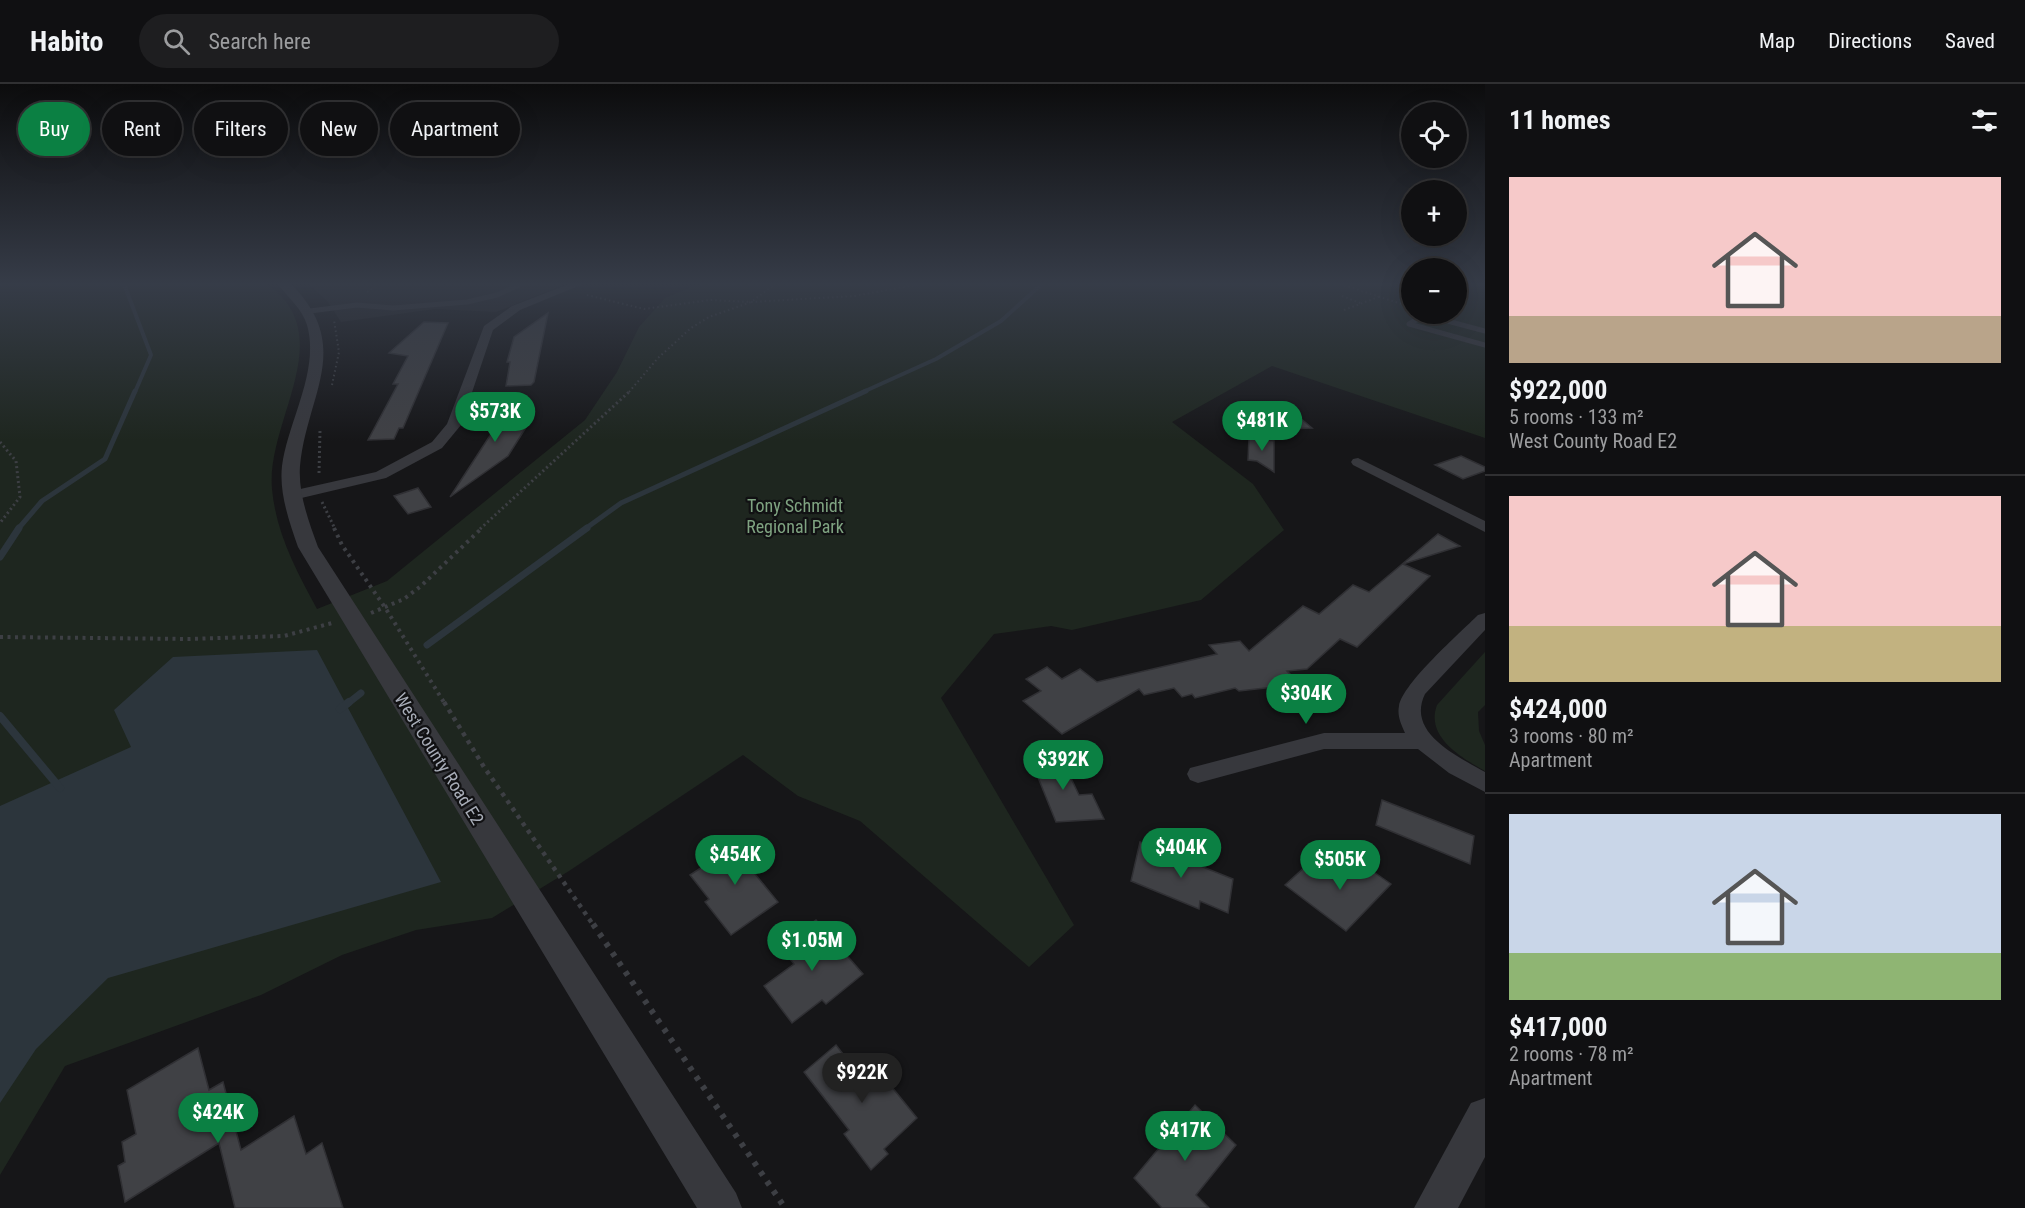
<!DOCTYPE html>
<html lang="en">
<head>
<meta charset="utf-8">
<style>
	body { margin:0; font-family:"Roboto Condensed",sans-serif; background:#1e1e20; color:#f1f3f6; height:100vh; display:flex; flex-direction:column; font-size:22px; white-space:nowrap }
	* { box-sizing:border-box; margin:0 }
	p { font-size:20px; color:#9c9d9f }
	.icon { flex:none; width:33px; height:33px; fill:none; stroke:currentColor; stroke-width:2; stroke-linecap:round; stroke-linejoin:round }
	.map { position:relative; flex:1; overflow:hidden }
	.sheet { display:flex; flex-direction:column; background:#101012; width:540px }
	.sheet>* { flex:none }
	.hud { position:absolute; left:18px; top:18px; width:570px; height:54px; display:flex; gap:12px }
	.fabs { position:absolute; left:1401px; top:18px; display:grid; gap:12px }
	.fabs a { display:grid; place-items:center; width:66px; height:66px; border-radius:50%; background:#101012; box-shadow:0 6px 24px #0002,0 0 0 2px #303032; font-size:30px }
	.price { position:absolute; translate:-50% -51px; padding:0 14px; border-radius:21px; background:#0b8043; color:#fff; font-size:20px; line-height:39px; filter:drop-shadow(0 2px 3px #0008) }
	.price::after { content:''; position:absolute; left:50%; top:36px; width:18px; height:14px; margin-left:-9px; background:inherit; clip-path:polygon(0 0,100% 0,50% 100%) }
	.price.active { background:#222; color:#fff }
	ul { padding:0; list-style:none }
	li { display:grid; align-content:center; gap:12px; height:318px; padding:0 24px }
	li+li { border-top:2px solid #303032 }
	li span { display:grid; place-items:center; height:186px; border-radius:0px; color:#555 }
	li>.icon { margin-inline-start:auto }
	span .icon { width:108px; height:108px; fill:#fffc; stroke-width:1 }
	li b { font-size:26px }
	h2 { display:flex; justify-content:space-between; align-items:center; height:72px; padding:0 24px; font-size:26px }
	.pill { padding:0 21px; border-radius:27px; background:#101012; box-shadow:0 6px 24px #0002,0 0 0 2px #303032; font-size:21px; line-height:54px }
	.pill.active { background:#0b8043; color:#fff }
	header { display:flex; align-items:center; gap:36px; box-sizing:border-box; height:84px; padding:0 30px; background:#101012; border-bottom:2px solid #303032 }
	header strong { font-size:28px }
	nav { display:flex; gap:33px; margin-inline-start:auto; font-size:21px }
	.search { width:420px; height:54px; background:#1e1e20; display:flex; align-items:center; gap:15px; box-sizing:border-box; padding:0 21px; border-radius:33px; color:#9c9d9f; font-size:22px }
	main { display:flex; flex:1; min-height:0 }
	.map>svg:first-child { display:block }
	.built { fill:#222225 }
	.green { fill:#1e261f }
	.water { fill:#2c353c }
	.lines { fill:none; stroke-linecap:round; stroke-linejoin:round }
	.stream-far3 { stroke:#2c353c; stroke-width:4 }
	.stream-far2 { stroke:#2c353c; stroke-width:5 }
	.stream-far1 { stroke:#2c353c; stroke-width:7 }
	.stream { stroke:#2c353c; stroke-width:8 }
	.building { fill:#404145; stroke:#303034; stroke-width:1.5 }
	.path-far4 { stroke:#3d3f44; stroke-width:2; stroke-dasharray:1.5 3; stroke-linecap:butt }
	.path-far3 { stroke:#3d3f44; stroke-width:3; stroke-dasharray:2 3; stroke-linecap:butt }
	.path-far2 { stroke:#3d3f44; stroke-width:4; stroke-dasharray:3 4.5; stroke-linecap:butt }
	.path-far1 { stroke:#3d3f44; stroke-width:4.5; stroke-dasharray:4 5; stroke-linecap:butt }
	.path { stroke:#3d3f44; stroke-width:6; stroke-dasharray:4.5 7; stroke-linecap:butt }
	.service { stroke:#37383d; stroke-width:5 }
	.minor { fill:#37383d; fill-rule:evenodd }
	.tertiary { fill:#37383d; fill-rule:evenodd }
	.labels { text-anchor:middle; stroke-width:4.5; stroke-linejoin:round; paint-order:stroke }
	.park-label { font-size:18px; fill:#7fa381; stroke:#111113 }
	.street-label { font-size:18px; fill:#a8adb8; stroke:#111113 }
</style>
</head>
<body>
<header>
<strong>Habito</strong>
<div class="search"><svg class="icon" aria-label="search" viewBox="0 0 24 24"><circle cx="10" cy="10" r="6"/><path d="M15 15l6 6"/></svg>Search here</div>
<nav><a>Map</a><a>Directions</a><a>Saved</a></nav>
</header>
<main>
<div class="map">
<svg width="1485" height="1124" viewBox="0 0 1485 1124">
	<rect width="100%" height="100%" fill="#161618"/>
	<!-- built -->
	<polygon class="built" points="309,200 566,200 496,228 435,225 341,238 328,218"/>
	<!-- green -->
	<g class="green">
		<path d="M0,200H267C341,252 266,336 272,405C276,449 296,486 317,525L387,497L585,336L617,288L639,243L665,214L699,200H1411L1412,230H1456L1457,200H1485V354L1272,282L1172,338L1253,400L1284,446L1201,516L1072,546L1051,542L994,550L941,614L1074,841L1029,883L860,737L798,712L743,671L569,787L492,834L416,846L342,871L261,911L65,982L0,1091Z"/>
		<path d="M1485,568V621L1478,628L1479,647L1485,661V687C1462,674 1425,653 1437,621Z"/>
	</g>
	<!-- water -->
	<polygon class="water" points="317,566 441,798 108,894 36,965 0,1019 0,722 131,663 114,626 173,573"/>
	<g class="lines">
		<!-- stream-far3 -->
		<g class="stream-far3">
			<polyline points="124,200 151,271 135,308"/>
			<polyline points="863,308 936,275 1001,237 1042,200"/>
		</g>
		<!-- stream-far2 -->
		<g class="stream-far2">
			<polyline points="18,445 42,417 105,375 135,307"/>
			<polyline points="585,445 621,419 866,307"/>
		</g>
		<!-- stream-far1 -->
		<g class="stream-far1">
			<polyline points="0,473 19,444"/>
			<polyline points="427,561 587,444"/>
			<polyline points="347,620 361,609"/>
		</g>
		<!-- stream -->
		<g class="stream">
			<polyline points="340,625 349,618"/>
			<polyline points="0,632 60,704"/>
		</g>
	</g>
	<!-- building -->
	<g class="building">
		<polygon points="548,229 534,298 531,301 506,302 510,278 507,278 514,253"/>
		<polygon points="424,238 448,239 403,344 399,344 394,355 368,356 398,300 393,300 408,272 389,269"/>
		<polygon points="519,317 514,345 525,345 508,372 450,413 491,350 499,318"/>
		<polygon points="1292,327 1312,344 1284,345 1265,328"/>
		<polygon points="1249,353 1274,357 1274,388 1257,377 1248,376"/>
		<polygon points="1461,372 1485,383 1485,387 1463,395 1435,381"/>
		<polygon points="418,404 431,423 408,430 394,412"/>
		<polygon points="1438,450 1460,462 1403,480 1430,492 1357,563 1340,555 1307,585 1287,587 1300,600 1239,607 1235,604 1195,614 1192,610 1182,613 1174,604 1144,611 1139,605 1062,650 1023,617 1041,607 1026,595 1047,583 1062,595 1080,585 1097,598 1217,570 1209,561 1240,557 1249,567 1303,522 1319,530 1353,501 1369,508"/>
		<polygon points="1059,669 1079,711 1092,710 1104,735 1056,738 1029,671"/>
		<polygon points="1382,716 1474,752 1470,780 1376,741"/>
		<polygon points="743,752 768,781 755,790 778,818 731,851 705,818 709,815 690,791 727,767 725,763"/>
		<polygon points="1140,758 1233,795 1228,829 1200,817 1199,825 1131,797"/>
		<polygon points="1348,770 1391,800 1346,847 1285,801 1306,782 1323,794"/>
		<polygon points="816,836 863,890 826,920 822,916 792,939 764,902 794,880 780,862"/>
		<polygon points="836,961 860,992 874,981 917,1034 884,1065 888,1070 871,1086 844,1050 849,1046 804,988"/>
		<polygon points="198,964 209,1006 223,998 241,1066 294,1032 306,1070 322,1059 343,1124 235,1124 219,1059 125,1118 118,1082 125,1078 122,1058 136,1050 127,1006"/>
		<polygon points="1195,1021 1236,1061 1196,1111 1209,1124 1162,1124 1134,1094"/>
	</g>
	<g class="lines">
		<!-- path-far4 -->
		<g class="path-far4">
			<polyline points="1340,200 1411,223"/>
			<polyline points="367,208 376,202"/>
			<polyline points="587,211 644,225 710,216 751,218 854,212 921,200"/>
			<polyline points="1342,212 1360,219"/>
			<polyline points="1344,226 1381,212"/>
			<polyline points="332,301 339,268 334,236"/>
			<polyline points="629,308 658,274 691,244 709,233 751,218 775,200"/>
		</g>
		<!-- path-far3 -->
		<g class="path-far3">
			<polyline points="0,358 16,377 20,413 0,439"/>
			<polyline points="319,389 320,346"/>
			<polyline points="322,418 335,445"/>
			<polyline points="480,445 630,307"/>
		</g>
		<!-- path-far2 -->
		<g class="path-far2">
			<polyline points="334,444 342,461 386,525 445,620"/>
			<polyline points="371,529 404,515 421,502 482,444"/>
			<polyline points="0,553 189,555 284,552 332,539"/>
		</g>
		<!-- path-far1 -->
		<polyline class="path-far1" points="444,618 484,683 594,842"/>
		<!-- path -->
		<polyline class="path" points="593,840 785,1124"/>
		<!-- service -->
		<g class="service">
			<polyline points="310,227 357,221 393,224 467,218 497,211 521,200"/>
			<polyline points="1485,247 1425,231 1409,240 1485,261"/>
		</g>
		<!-- minor -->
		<g class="minor">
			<polygon points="569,200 583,200 520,226 493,246 461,341 442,364 386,394 293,416 287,414 285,411 287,408 376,388 432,358 447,340 484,242 512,222"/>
			<polygon points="1358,374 1485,437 1485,448 1353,381 1351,378 1353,375"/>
			<path d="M1485,529V546L1425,610C1406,649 1457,672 1485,688V708L1449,689L1418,665H1324L1198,699L1190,696L1187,690L1190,684L1324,649H1405C1401,640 1397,632 1399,622C1403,599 1460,549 1478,531Z"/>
		</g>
		<!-- tertiary -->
		<g class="tertiary">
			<path d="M278,200H291C354,263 307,310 300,382C298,410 309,438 318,463L736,1109L742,1124H697L298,463C289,437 279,409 282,382C288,337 320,287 307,241C302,224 288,214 278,200Z"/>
			<polygon points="1485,1014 1485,1073 1458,1124 1414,1124 1471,1019"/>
		</g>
	</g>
	<!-- sky -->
	<linearGradient id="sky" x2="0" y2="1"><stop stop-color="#0c0c0d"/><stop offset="0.56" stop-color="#363c48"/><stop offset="1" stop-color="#363c48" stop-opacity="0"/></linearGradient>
	<rect width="1485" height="357" fill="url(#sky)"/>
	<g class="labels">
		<!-- park labels -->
		<g class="park-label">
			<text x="795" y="428">Tony Schmidt<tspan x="795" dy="21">Regional Park</tspan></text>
		</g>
		<!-- street labels -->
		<g class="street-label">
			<text transform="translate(439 675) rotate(58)" y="6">West County Road E2</text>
		</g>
	</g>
</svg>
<div class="fabs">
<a><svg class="icon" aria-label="locate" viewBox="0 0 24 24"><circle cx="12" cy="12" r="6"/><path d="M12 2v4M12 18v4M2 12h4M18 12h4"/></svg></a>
<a>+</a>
<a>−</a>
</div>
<b class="price" style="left:495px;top:359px">$573K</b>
<b class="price" style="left:1262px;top:368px">$481K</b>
<b class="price" style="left:1306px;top:641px">$304K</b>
<b class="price" style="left:1063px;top:707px">$392K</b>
<b class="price" style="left:1181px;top:795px">$404K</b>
<b class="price" style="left:735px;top:802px">$454K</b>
<b class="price" style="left:1340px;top:807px">$505K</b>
<b class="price" style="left:812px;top:888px">$1.05M</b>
<b class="price active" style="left:862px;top:1020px">$922K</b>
<b class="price" style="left:218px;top:1060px">$424K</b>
<b class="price" style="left:1185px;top:1078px">$417K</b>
<div class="hud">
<a class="pill active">Buy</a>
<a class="pill">Rent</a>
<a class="pill">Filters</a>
<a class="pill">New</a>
<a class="pill">Apartment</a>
</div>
</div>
<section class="sheet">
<h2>11 homes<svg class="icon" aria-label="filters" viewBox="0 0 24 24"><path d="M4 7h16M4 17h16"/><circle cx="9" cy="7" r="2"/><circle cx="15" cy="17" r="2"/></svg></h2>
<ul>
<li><span style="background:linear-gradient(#f6c9c9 75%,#b9a48a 0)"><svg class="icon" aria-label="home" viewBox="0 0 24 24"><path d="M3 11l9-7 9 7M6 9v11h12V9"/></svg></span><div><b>$922,000</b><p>5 rooms · 133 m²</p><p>West County Road E2</p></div></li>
<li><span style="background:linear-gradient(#f6c9c9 70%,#c2b280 0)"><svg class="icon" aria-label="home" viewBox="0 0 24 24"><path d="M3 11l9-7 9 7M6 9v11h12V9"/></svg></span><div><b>$424,000</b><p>3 rooms · 80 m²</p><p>Apartment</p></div></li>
<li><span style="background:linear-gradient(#c9d6e8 75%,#8fb573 0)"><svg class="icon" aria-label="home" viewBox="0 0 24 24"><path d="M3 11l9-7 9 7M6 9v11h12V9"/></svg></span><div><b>$417,000</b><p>2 rooms · 78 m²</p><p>Apartment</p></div></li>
</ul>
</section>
</main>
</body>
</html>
